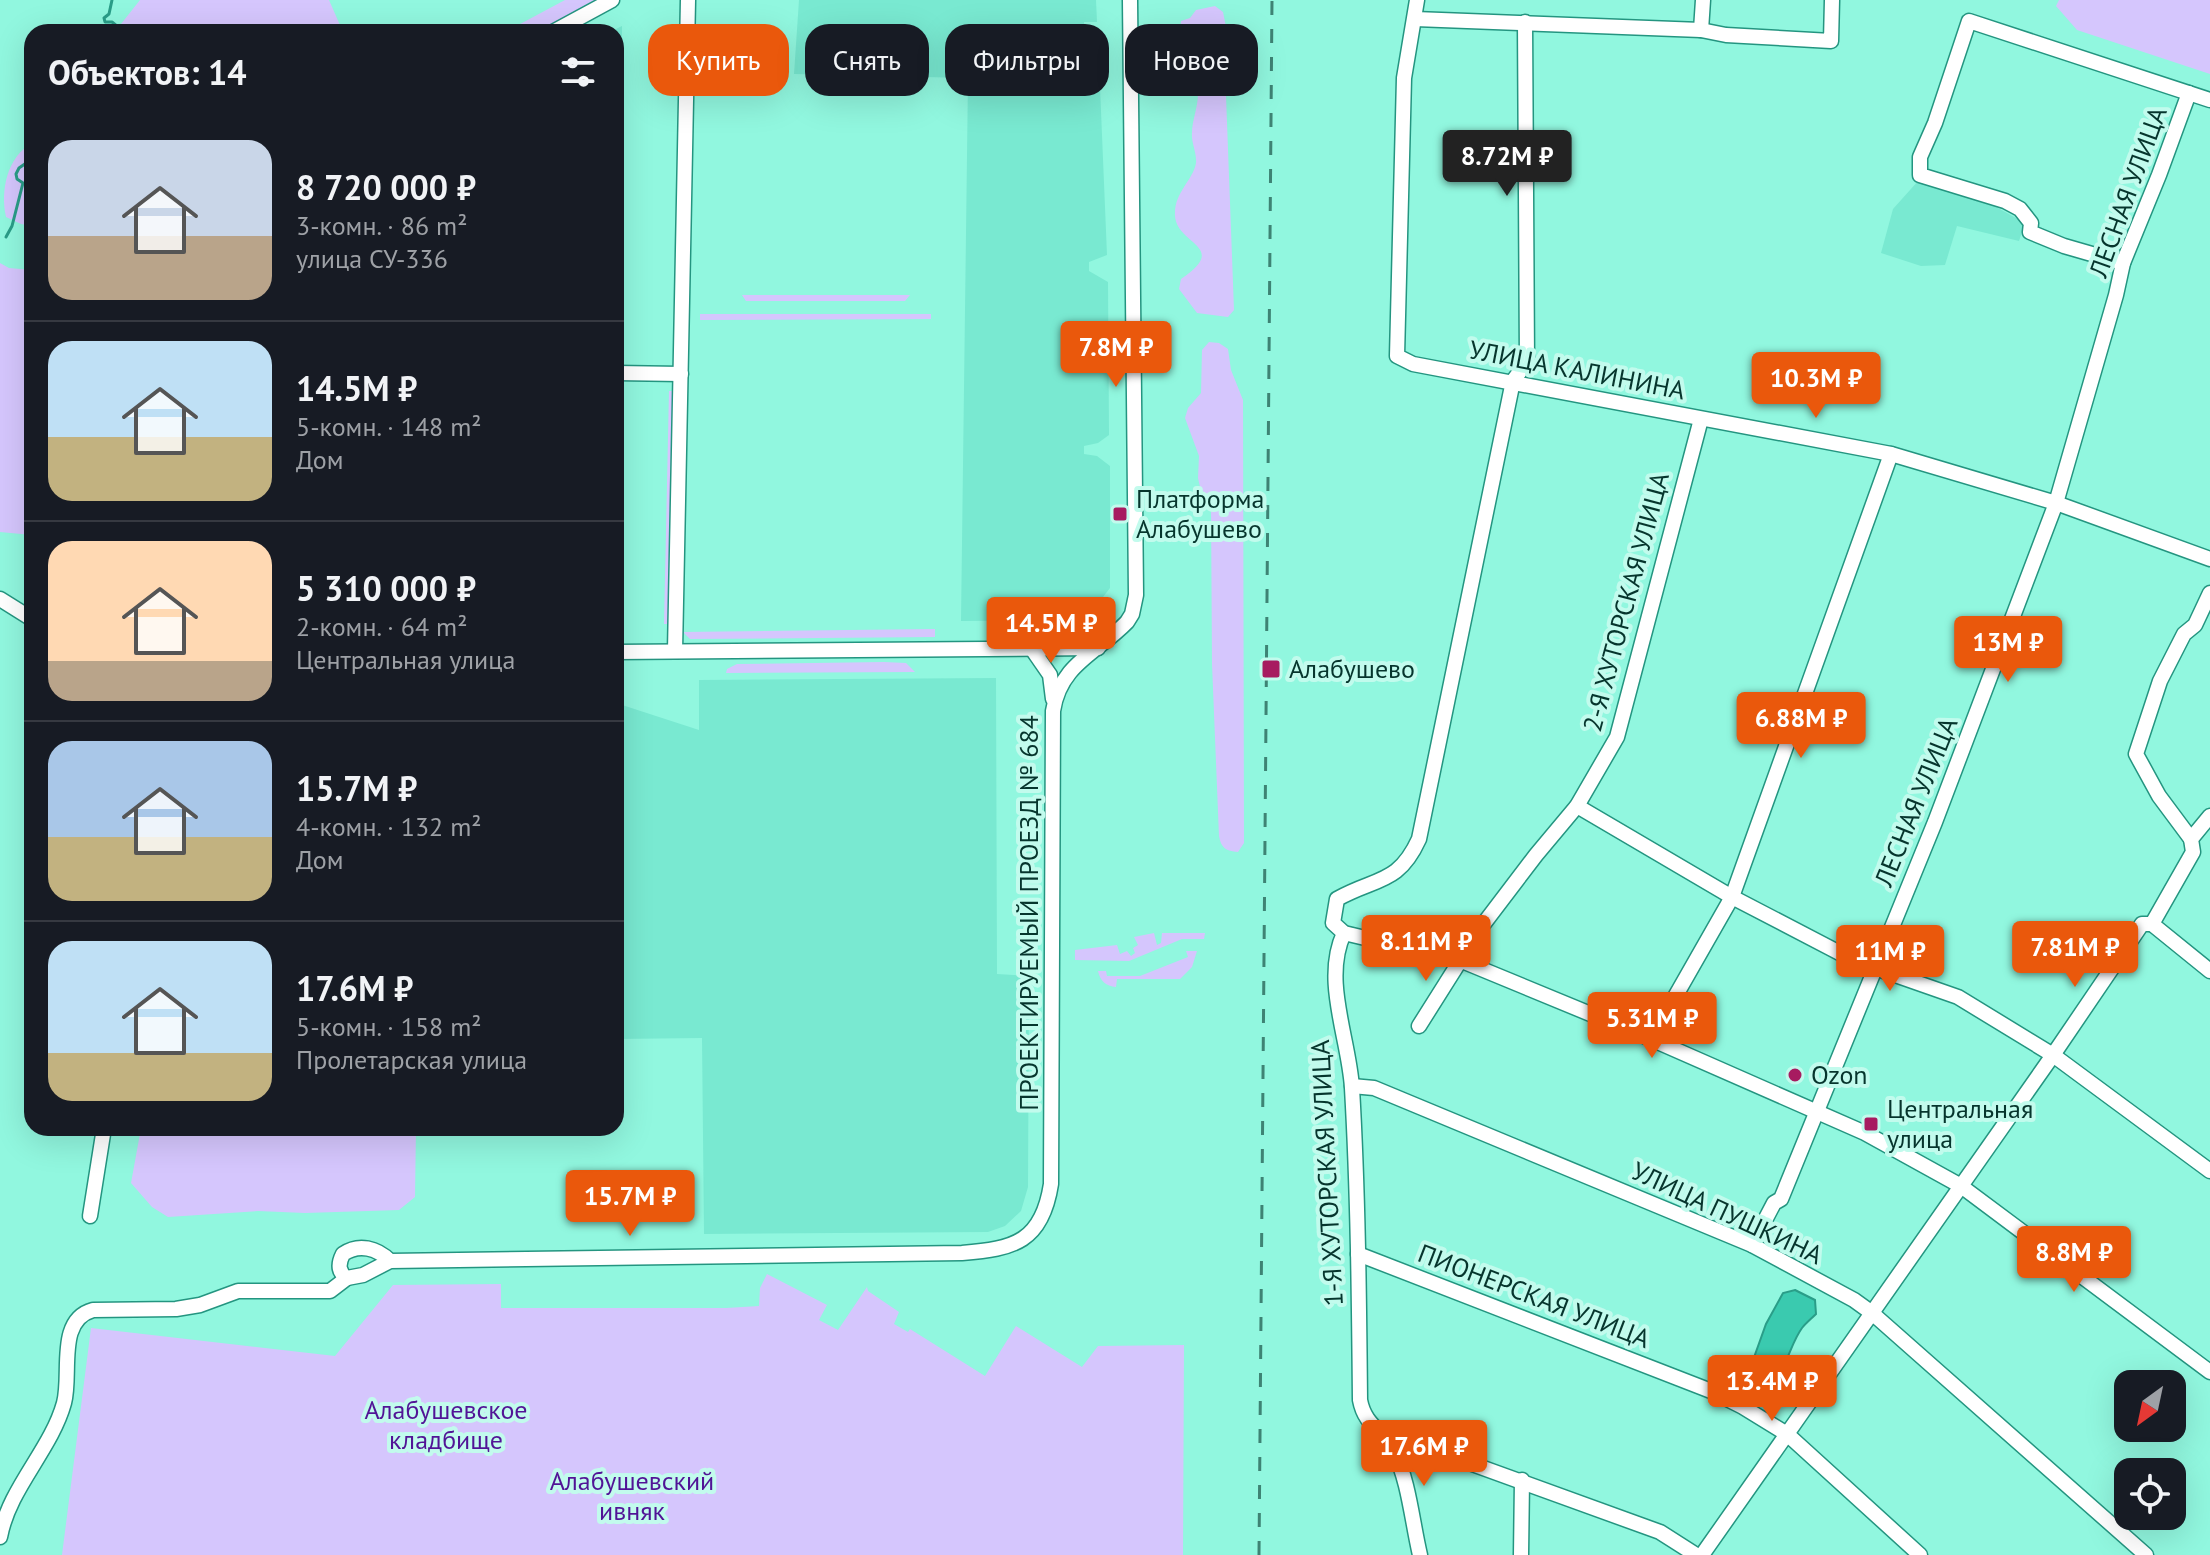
<!DOCTYPE html>
<html lang="ru">
<head>
<meta charset="utf-8">
<style>
	body { margin:0; font-family:"PT Sans",sans-serif; background:#242831; color:#f1f3f6; height:100vh; display:flex; flex-direction:column; font-size:30px; white-space:nowrap }
	* { box-sizing:border-box; margin:0 }
	p { font-size:26px; color:#9ea1a6 }
	.icon { flex:none; width:44px; height:44px; fill:none; stroke:currentColor; stroke-width:2; stroke-linecap:round; stroke-linejoin:round }
	.map { position:relative; flex:1; overflow:hidden }
	.panel { position:absolute; left:24px; top:24px; width:600px; height:1112px; display:flex; flex-direction:column; background:#171b24; border-radius:24px; box-shadow:0 8px 32px #0002 }
	.panel>* { flex:none }
	.hud { position:absolute; left:648px; top:24px; width:760px; height:72px; display:flex; gap:16px }
	.needle { width:52px; rotate:213deg }
	.buttons { position:absolute; left:2114px; top:1370px; display:grid; gap:16px }
	.buttons a { display:grid; place-items:center; width:72px; height:72px; border-radius:16px; background:#171b24; box-shadow:0 8px 32px #0002; font-size:40px }
	.price { position:absolute; translate:-50% -68px; padding:0 18px; border-radius:8px; background:#ea580c; color:#fff; font-size:26px; line-height:52px; filter:drop-shadow(0 2px 4px #0008) }
	.price::after { content:''; position:absolute; left:50%; top:48px; width:24px; height:18px; margin-left:-12px; background:inherit; clip-path:polygon(0 0,100% 0,50% 100%) }
	.price.selected { background:#222; color:#fff }
	ul { padding:0; list-style:none }
	li { display:flex; align-items:center; gap:24px; height:200px; padding:0 24px }
	li+li { border-top:2px solid #363941 }
	li span { display:grid; place-items:center; flex:none; width:224px; height:160px; border-radius:24px; color:#555 }
	li>.icon { margin-inline-start:auto }
	span .icon { width:96px; height:96px; fill:#fffc; stroke-width:1 }
	li b { font-size:34px }
	h2 { display:flex; justify-content:space-between; align-items:center; height:96px; padding:0 24px; font-size:34px }
	.pill { padding:0 28px; border-radius:24px; background:#171b24; box-shadow:0 8px 32px #0002; font-size:28px; line-height:72px }
	.pill.selected { background:#ea580c; color:#fff }
	.map>svg:first-child { display:block }
	.built { fill:#79e9d1 }
	.green { fill:#d5c6fd }
	.water { fill:#3acaaf; stroke:#2a9d88; stroke-width:2 }
	.lines { fill:none; stroke-linecap:round; stroke-linejoin:round }
	.stream { stroke:#2a9d88; stroke-width:3 }
	.minor-casing { stroke:#249580; stroke-width:17 }
	.minor { stroke:#fff; stroke-width:14 }
	.rail { stroke:#3e8374; stroke-width:3; stroke-dasharray:14 14; stroke-linecap:butt }
	.poi-dot { fill:#a71b60; stroke:#c2fbed; stroke-width:3 }
	.labels { text-anchor:middle; stroke-width:8; stroke-linejoin:round; paint-order:stroke }
	.street-label { font-size:26px; fill:#06352d; stroke:#c2fbed }
	.poi-label { font-size:26px; fill:#06352d; stroke:#c2fbed; text-anchor:start }
	.park-label { font-size:26px; fill:#511496; stroke:#c2fbed }
</style>
</head>
<body>
<div class="map">
<svg width="2210" height="1555" viewBox="0 0 2210 1555">
	<rect width="100%" height="100%" fill="#91f7df"/>
	<!-- built -->
	<g class="built">
		<polygon points="799,0 1096,0 1097,22 1084,22 1085,36 1098,39 1107,255 1089,262 1089,271 1108,282 1109,435 1098,443 1084,446 1084,454 1097,456 1110,466 1110,588 1096,606 1081,617 1073,620 961,621 968,78 794,74"/>
		<polygon points="622,26 622,135 616,135 616,32 610,32"/>
		<polygon points="1919,180 1987,202 2025,223 2019,241 1957,226 1945,265 1921,266 1881,253 1893,209"/>
		<polygon points="996,678 997,974 1029,976 1028,1187 1021,1211 1005,1226 988,1232 704,1234 702,1038 616,1039 616,703 699,730 699,680"/>
	</g>
	<!-- green -->
	<g class="green">
		<polygon points="140,0 329,0 343,32 118,32 117,29"/>
		<polygon points="565,0 595,0 537,32 505,32"/>
		<polygon points="2059,0 2210,0 2210,74 2077,30 2056,6"/>
		<path d="M1215,6L1223,12L1227,32L1224,42L1234,310L1228,317L1197,313L1179,289L1181,279C1232,245 1173,245 1175,213C1175,192 1193,180 1196,163C1197,153 1191,142 1192,133C1192,117 1202,99 1196,84C1194,79 1188,74 1185,69C1177,55 1180,37 1181,21L1190,18L1196,10Z"/>
		<path d="M32,143V226L21,224L6,217C0,191 7,157 32,143Z"/>
		<polygon points="0,263 9,268 32,270 32,535 0,532"/>
		<polygon points="742,295 910,295 905,301 746,301"/>
		<polygon points="700,314 931,314 931,319 700,320"/>
		<path d="M1209,342L1219,343L1228,349L1231,370L1243,400L1244,843L1238,852C1226,851 1221,848 1219,836L1212,664L1211,503L1200,487L1198,478L1199,456L1185,418L1188,408L1201,393L1202,350Z"/>
		<polygon points="669,391 674,391 669,624 664,624"/>
		<polygon points="935,629 935,637 690,639 683,632"/>
		<polygon points="884,662 906,663 915,672 726,673 727,669 737,664"/>
		<polygon points="1154,933 1157,945 1161,943 1162,933 1205,933 1204,939 1182,939 1129,961 1075,960 1075,950 1117,945 1120,954 1127,951 1131,956 1135,953 1133,948 1138,945 1134,937"/>
		<path d="M1186,951H1197L1192,967L1180,979H1117L1116,987C1106,986 1100,981 1098,971H1106L1107,976H1140L1188,957Z"/>
		<polygon points="141,1128 416,1128 415,1197 399,1210 305,1213 258,1211 168,1217 152,1207 131,1183"/>
		<polygon points="767,1274 827,1305 819,1320 838,1330 867,1287 868,1291 899,1312 894,1324 908,1332 910,1329 985,1376 1016,1326 1082,1367 1098,1346 1184,1345 1183,1555 62,1555 91,1328 335,1356 393,1285 501,1284 501,1308 726,1308 759,1306 760,1288"/>
	</g>
	<!-- water -->
	<path class="water" d="M1795,1290L1815,1300L1816,1314C1811,1319 1806,1323 1802,1328C1788,1347 1787,1376 1762,1387L1752,1383L1747,1377L1766,1324L1783,1293Z"/>
	<g class="lines">
		<!-- stream -->
		<g class="stream">
			<polyline points="112,0 109,14 104,18 105,22 112,22 124,32"/>
			<polyline points="32,115 27,117 27,122 32,128"/>
			<polyline points="32,145 32,148"/>
			<polyline points="6,237 12,226 23,183 17,179 16,174 19,168 32,159"/>
		</g>
		<!-- minor casing -->
		<g class="minor-casing">
			<g id="minor">
				<polyline points="1417,0 1404,78 1397,356 1413,364 1891,454 2056,503 2210,559"/>
				<polyline points="1415,19 1701,30 1726,35 1831,41 1832,0"/>
				<path d="M1525,22L1527,362L1513,381L1419,839C1398,885 1376,877 1337,899L1333,923L1344,933L1462,961L1651,1039L1865,1133L1961,1186L2210,1372"/>
				<polyline points="1701,30 1703,0"/>
				<polyline points="553,32 612,0"/>
				<polyline points="2123,263 2064,246 2030,232 2031,223 2020,209 2005,201 1920,175 1920,157 1935,123 1969,21 2210,100"/>
				<polyline points="616,373 681,374"/>
				<polyline points="0,599 32,619"/>
				<polyline points="1032,649 1050,675 1053,699"/>
				<polyline points="675,651 688,0"/>
				<polyline points="616,652 1098,648"/>
				<polyline points="1577,806 1732,897 1855,961 1958,997 2053,1055 2210,1171"/>
				<polyline points="2191,839 2159,796 2136,754 2160,681 2184,634 2195,625 2210,593"/>
				<polyline points="2152,924 2210,971"/>
				<path d="M1344,933C1322,980 1349,1038 1352,1088C1358,1192 1359,1296 1360,1400C1365,1427 1384,1430 1394,1451C1409,1482 1412,1521 1420,1555"/>
				<polyline points="1419,1026 1482,926 1536,855 1577,806 1617,737 1701,419"/>
				<polyline points="1651,1039 1732,897 1891,454"/>
				<polyline points="1352,1086 1374,1088 1752,1245 1854,1300 1872,1313 2146,1555"/>
				<polyline points="90,1216 104,1128"/>
				<polyline points="1752,1245 1774,1203 1781,1199 1935,822 2056,503 2116,295 2123,263 2159,175 2189,93"/>
				<polyline points="1358,1254 1711,1391 1743,1407 1787,1434 1920,1555"/>
				<path d="M390,1261C377,1248 359,1243 343,1254C338,1264 338,1272 347,1278L363,1275L390,1261L962,1253C1014,1249 1042,1242 1051,1184L1053,711C1060,664 1097,653 1127,622L1132,614L1136,595L1130,0"/>
				<polyline points="1387,1441 1406,1440 1660,1532 1696,1555"/>
				<path d="M0,1537C9,1488 51,1450 64,1403C72,1374 56,1320 93,1310L176,1309L200,1305L238,1291H330L347,1278"/>
				<polyline points="1521,1555 1522,1480"/>
				<polyline points="1702,1555 2053,1055 2142,924 2152,924 2193,852 2191,839 2210,816"/>
			</g>
		</g>
		<!-- minor -->
		<use href="#minor" class="minor"/>
		<!-- rail -->
		<polyline class="rail" points="1259,1555 1272,0"/>
	</g>
	<!-- markers -->
	<g class="poi-dot">
		<rect x="1112" y="506" width="16" height="16" rx="4"/>
		<rect x="1261" y="659" width="20" height="20" rx="4"/>
		<circle cx="1795" cy="1075" r="8"/>
		<rect x="1863" y="1116" width="16" height="16" rx="4"/>
	</g>
	<g class="labels">
		<!-- street labels -->
		<g class="street-label">
			<text transform="translate(2128 192) rotate(-70)" y="9">ЛЕСНАЯ УЛИЦА</text>
			<text transform="translate(1577 370) rotate(11)" y="9">УЛИЦА КАЛИНИНА</text>
			<text transform="translate(1626 602) rotate(-75)" y="9">2-Я ХУТОРСКАЯ УЛИЦА</text>
			<text transform="translate(1916 802) rotate(-68)" y="9">ЛЕСНАЯ УЛИЦА</text>
			<text transform="translate(1029 913) rotate(-90)" y="9">ПРОЕКТИРУЕМЫЙ ПРОЕЗД № 684</text>
			<text transform="translate(1327 1173) rotate(-93)" y="9">1-Я ХУТОРСКАЯ УЛИЦА</text>
			<text transform="translate(1727 1213) rotate(25)" y="9">УЛИЦА ПУШКИНА</text>
			<text transform="translate(1534 1296) rotate(21)" y="9">ПИОНЕРСКАЯ УЛИЦА</text>
		</g>
		<!-- poi labels -->
		<g class="poi-label">
			<text x="1136" y="508">Платформа<tspan x="1136" dy="30">Алабушево</tspan></text>
			<text x="1289" y="678">Алабушево</text>
			<text x="1811" y="1084">Ozon</text>
			<text x="1887" y="1118">Центральная<tspan x="1887" dy="30">улица</tspan></text>
		</g>
		<!-- park labels -->
		<g class="park-label">
			<text x="446" y="1419">Алабушевское<tspan x="446" dy="30">кладбище</tspan></text>
			<text x="632" y="1490">Алабушевский<tspan x="632" dy="30">ивняк</tspan></text>
		</g>
	</g>
</svg>
<div class="buttons">
<a><svg class="needle" viewBox="-14 -14 28 28"><path d="M0-13l5 13h-10z" fill="#e53935"/><path d="M0 13l5-13h-10z" fill="#9ea1a6"/></svg></a>
<a><svg class="icon" aria-label="locate" viewBox="0 0 24 24"><circle cx="12" cy="12" r="6"/><path d="M12 2v4M12 18v4M2 12h4M18 12h4"/></svg></a>
</div>
<b class="price selected" style="left:1507px;top:198px">8.72M ₽</b>
<b class="price" style="left:1116px;top:389px">7.8M ₽</b>
<b class="price" style="left:1816px;top:420px">10.3M ₽</b>
<b class="price" style="left:1051px;top:665px">14.5M ₽</b>
<b class="price" style="left:2008px;top:684px">13M ₽</b>
<b class="price" style="left:1801px;top:760px">6.88M ₽</b>
<b class="price" style="left:1426px;top:983px">8.11M ₽</b>
<b class="price" style="left:2075px;top:989px">7.81M ₽</b>
<b class="price" style="left:1890px;top:993px">11M ₽</b>
<b class="price" style="left:1652px;top:1060px">5.31M ₽</b>
<b class="price" style="left:630px;top:1238px">15.7M ₽</b>
<b class="price" style="left:2074px;top:1294px">8.8M ₽</b>
<b class="price" style="left:1772px;top:1423px">13.4M ₽</b>
<b class="price" style="left:1424px;top:1488px">17.6M ₽</b>
<div class="hud">
<a class="pill selected">Купить</a>
<a class="pill">Снять</a>
<a class="pill">Фильтры</a>
<a class="pill">Новое</a>
</div>
<section class="panel">
<h2>Объектов: 14<svg class="icon" aria-label="filters" viewBox="0 0 24 24"><path d="M4 7h16M4 17h16"/><circle cx="9" cy="7" r="2"/><circle cx="15" cy="17" r="2"/></svg></h2>
<ul>
<li><span style="background:linear-gradient(#c9d6e8 60%,#b9a48a 0)"><svg class="icon" aria-label="home" viewBox="0 0 24 24"><path d="M3 11l9-7 9 7M6 9v11h12V9"/></svg></span><div><b>8 720 000 ₽</b><p>3-комн. · 86 m²</p><p>улица СУ-336</p></div></li>
<li><span style="background:linear-gradient(#bfe0f5 60%,#c2b280 0)"><svg class="icon" aria-label="home" viewBox="0 0 24 24"><path d="M3 11l9-7 9 7M6 9v11h12V9"/></svg></span><div><b>14.5M ₽</b><p>5-комн. · 148 m²</p><p>Дом</p></div></li>
<li><span style="background:linear-gradient(#ffd9b3 75%,#b9a48a 0)"><svg class="icon" aria-label="home" viewBox="0 0 24 24"><path d="M3 11l9-7 9 7M6 9v11h12V9"/></svg></span><div><b>5 310 000 ₽</b><p>2-комн. · 64 m²</p><p>Центральная улица</p></div></li>
<li><span style="background:linear-gradient(#a9c7e8 60%,#c2b280 0)"><svg class="icon" aria-label="home" viewBox="0 0 24 24"><path d="M3 11l9-7 9 7M6 9v11h12V9"/></svg></span><div><b>15.7M ₽</b><p>4-комн. · 132 m²</p><p>Дом</p></div></li>
<li><span style="background:linear-gradient(#bfe0f5 70%,#c2b280 0)"><svg class="icon" aria-label="home" viewBox="0 0 24 24"><path d="M3 11l9-7 9 7M6 9v11h12V9"/></svg></span><div><b>17.6M ₽</b><p>5-комн. · 158 m²</p><p>Пролетарская улица</p></div></li>
</ul>
</section>
</div>
</body>
</html>
